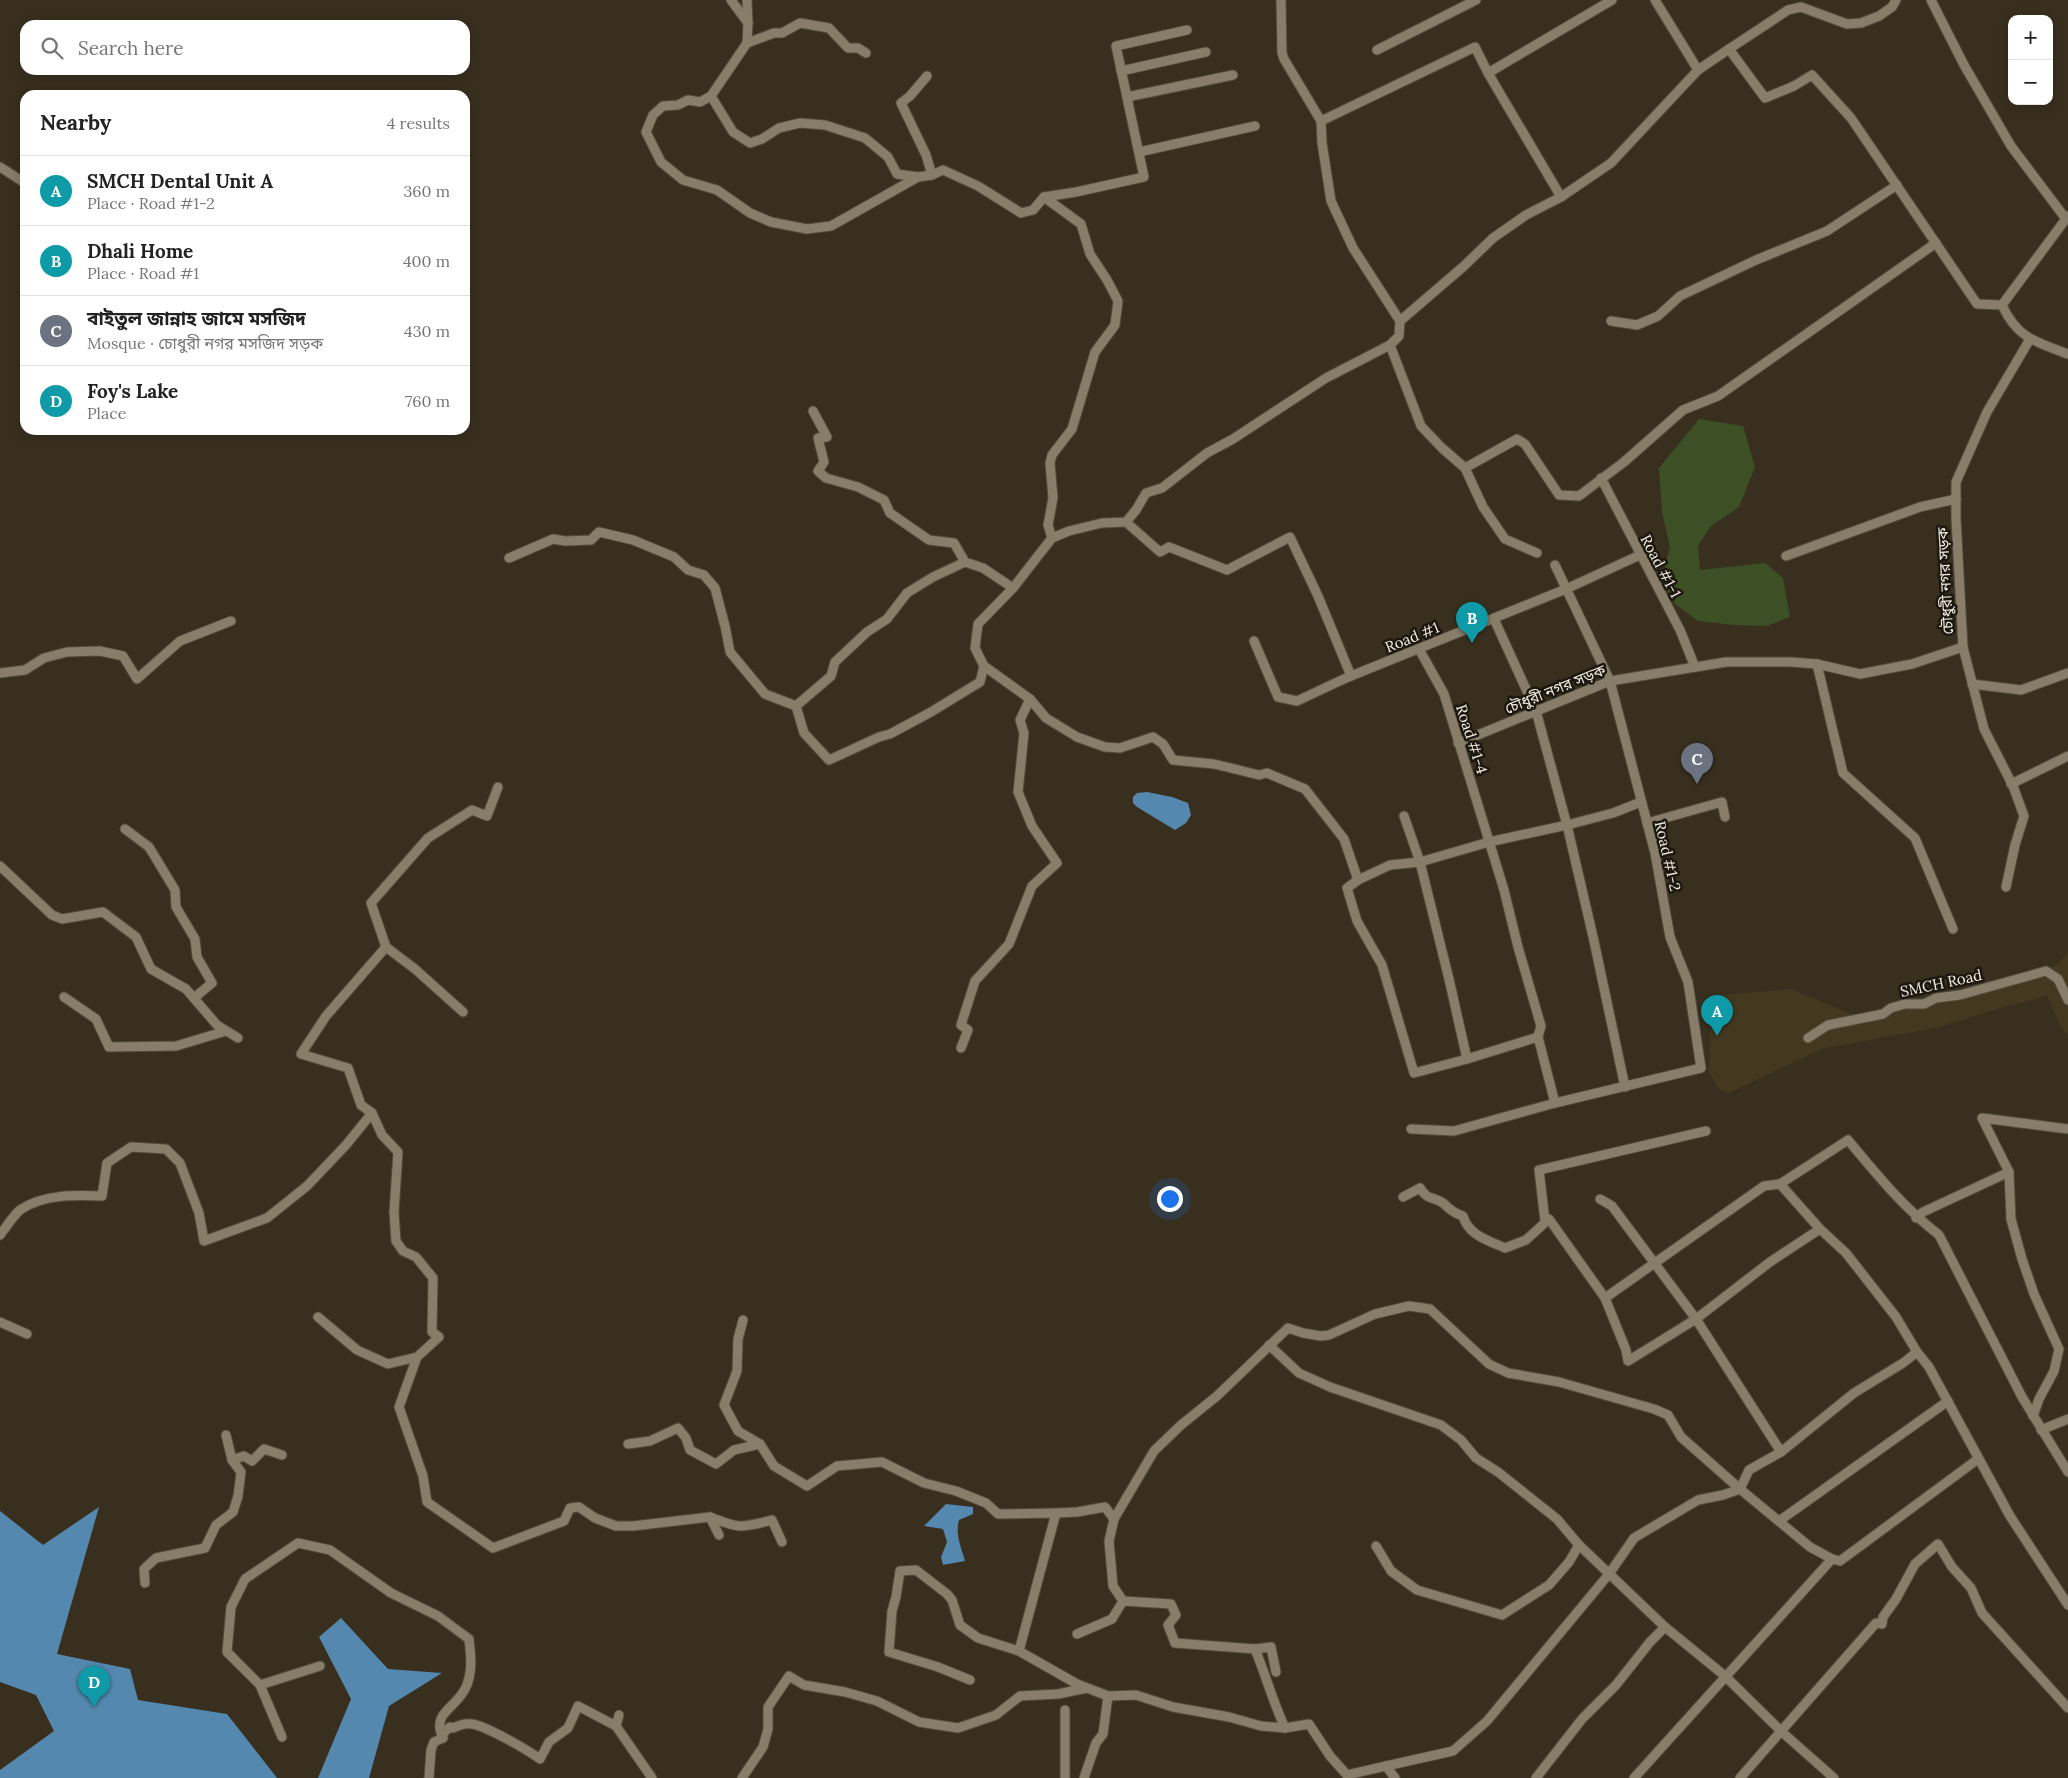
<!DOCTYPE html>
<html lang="en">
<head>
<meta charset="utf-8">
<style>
	body { margin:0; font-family:Lora,"Noto Sans Bengali",serif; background:#f2f2f2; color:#222 }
	.controls { position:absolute; right:15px; top:15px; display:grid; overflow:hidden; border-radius:10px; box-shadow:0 2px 12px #0003 }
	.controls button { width:45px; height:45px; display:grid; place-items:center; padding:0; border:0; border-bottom:1px solid #e0e0e0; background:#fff; color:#222; font:25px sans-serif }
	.you { position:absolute; left:1169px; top:1198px; width:18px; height:18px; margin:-12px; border:4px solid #fff; border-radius:50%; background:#1a73e8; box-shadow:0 0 0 8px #1a73e833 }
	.badge { display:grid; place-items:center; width:32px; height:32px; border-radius:50%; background:#1a73e8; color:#fff; font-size:16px; font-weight:700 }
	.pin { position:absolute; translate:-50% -41px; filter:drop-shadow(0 1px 2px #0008) }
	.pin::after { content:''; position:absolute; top:26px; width:18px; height:15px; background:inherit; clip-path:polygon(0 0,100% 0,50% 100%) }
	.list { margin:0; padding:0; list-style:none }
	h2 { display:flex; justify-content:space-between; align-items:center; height:65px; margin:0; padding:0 20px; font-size:21px }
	h2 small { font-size:16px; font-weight:400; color:#767676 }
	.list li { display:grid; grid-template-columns:32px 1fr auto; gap:15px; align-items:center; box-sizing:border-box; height:70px; padding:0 20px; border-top:1px solid #e0e0e0 }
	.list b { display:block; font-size:19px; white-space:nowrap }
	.list p { margin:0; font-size:16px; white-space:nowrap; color:#767676 }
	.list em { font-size:16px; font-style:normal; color:#767676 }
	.icon { flex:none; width:28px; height:28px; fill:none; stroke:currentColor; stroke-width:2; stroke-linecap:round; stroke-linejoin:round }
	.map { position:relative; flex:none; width:2068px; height:1778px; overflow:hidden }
	.search { position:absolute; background:#fff; box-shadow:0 2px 12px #0003; left:20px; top:20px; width:450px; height:55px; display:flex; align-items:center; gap:12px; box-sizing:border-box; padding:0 18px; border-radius:15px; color:#767676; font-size:19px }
	.panel { position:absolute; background:#fff; box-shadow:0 2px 12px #0003; left:20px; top:90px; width:450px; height:345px; border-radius:15px }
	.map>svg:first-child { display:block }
	.built { fill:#453820 }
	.green { fill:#3d5025 }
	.water { fill:#5488ae }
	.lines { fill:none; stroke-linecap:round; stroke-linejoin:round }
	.minor-casing { stroke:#534b3c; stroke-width:11 }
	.minor { stroke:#877d69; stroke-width:9 }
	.labels { text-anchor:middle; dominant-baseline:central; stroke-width:5; stroke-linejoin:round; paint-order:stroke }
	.street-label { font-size:15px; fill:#f4eee3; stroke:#1c1810 }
</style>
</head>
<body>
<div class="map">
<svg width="2068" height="1778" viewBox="0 0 2068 1778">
	<rect width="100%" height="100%" fill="#382f1e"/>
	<!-- built -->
	<polygon class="built" points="2068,952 2068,1036 2060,1025 2047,996 2000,1008 1936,1028 1824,1048 1729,1093 1718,1088 1709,1072 1712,996 1791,989 1854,1015 1960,992 2058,964"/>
	<!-- green -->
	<polygon class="green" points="1699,419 1743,426 1755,467 1739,507 1711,526 1698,546 1700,570 1765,563 1783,578 1790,617 1767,626 1734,625 1698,621 1675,604 1662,578 1670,547 1662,512 1659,468"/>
	<!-- water -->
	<g class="water">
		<polygon points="1147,792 1172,797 1188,803 1191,815 1186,823 1175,830 1137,807 1133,803 1133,797 1137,793"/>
		<path d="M 946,1504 L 973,1507 L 973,1514 L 959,1520 C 955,1534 961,1547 965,1561 L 943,1565 L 941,1557 L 947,1542 L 943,1529 L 924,1526 Z"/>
		<polygon points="99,1507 57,1654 130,1669 138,1700 227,1714 277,1778 0,1778 0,1770 54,1731 36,1695 0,1682 0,1511 43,1545"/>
		<polygon points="341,1618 388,1669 442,1673 389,1706 369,1778 318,1778 351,1699 319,1637"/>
	</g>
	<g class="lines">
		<!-- minor casing -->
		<g class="minor-casing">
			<g id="minor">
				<polyline points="731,0 748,23 747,43 711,96 733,132 750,143 762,139 779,128 800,123 825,125 865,138 888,157 897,174 918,177"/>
				<polyline points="747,0 748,23"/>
				<polyline points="1281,0 1282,53 1284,59 1321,121"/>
				<polyline points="1655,0 1698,70 1729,49 1765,98 1794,86 1812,75 1851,118 1977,304 2002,305"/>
				<polyline points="1931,0 1964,65 2011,146 2066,219"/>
				<polyline points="747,43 774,33 782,33 800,23 829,28 848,48 858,48 866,53"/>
				<polyline points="1729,49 1788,10 1801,7 1847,24 1861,23 1879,16 1892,7 1896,0"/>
				<polyline points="1377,50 1476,0"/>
				<polyline points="1121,71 1206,52"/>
				<polyline points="1488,73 1612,0"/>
				<polyline points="927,76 910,96 901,103 926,155 932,175"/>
				<polyline points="711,96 700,102 688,100 678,105 663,106 653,115 646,132 661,162 683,180 717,190 750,213 771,222 807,229 831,226 918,177 932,175 943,170 978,186 1021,213 1033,210 1044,197 1076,192 1144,177 1116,46 1187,30"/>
				<polyline points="1127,97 1233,75"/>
				<polyline points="1139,152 1255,126"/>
				<polyline points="0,167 25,183"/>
				<polyline points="1044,197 1081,224 1090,254 1107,280 1118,301 1115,325 1095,352 1072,429 1052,455 1050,463 1053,498 1048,525 1052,538"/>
				<polyline points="1561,197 1611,163 1698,70"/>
				<path d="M 2068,216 L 2002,305 C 2017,338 2036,342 2068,354"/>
				<polyline points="1611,321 1637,325 1658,316 1680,296 1756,260 1827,231 1897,185"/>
				<polyline points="1390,345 1421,426 1442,448 1465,468 1483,507 1505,539 1537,553"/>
				<polyline points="813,411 827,437 818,438 824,462 818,471 826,478 858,487 884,500 890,513 929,540 954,543 965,562 983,568 1013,588 1052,538 1069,531 1102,523 1126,522 1136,510 1146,493 1162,488 1207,453 1233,439 1326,378 1390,345 1399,336 1400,321 1353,248 1331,201 1322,143 1321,121 1475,47 1488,73 1561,197 1526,215 1493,238 1464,266 1400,321"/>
				<polyline points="1465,468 1517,439 1525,444 1559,495 1579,496 1624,462 1683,410 1718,396 1936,243"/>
				<polyline points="1601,478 1680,630 1695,667"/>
				<polyline points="1126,522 1160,552 1169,547 1227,570 1290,537 1318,596 1351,676"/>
				<polyline points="1786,556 1920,507 1956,499"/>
				<polyline points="509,558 553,539 565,541 591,540 599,532 633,540 674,557 688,570 704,575 715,588 725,626 730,652 765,694 796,706 804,733 829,760 879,737 890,734 931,712 980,682 984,666"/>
				<polyline points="1494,619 1536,711 1567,825 1594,941 1625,1087"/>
				<polyline points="1254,641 1278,697 1297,701 1346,678 1566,589 1640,555"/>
				<polyline points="1419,649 1444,694 1504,890 1518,947 1541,1026 1538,1037 1555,1103"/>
				<polyline points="1817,664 1843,773 1915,838 1953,929"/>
				<polyline points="0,673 25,670 44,658 67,652 100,651 123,656 137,679 180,641 231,621"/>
				<polyline points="1972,684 2021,690 2068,673"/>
				<polyline points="1030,699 1046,718 1077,737 1105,747 1120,748 1153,737 1163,744 1173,760 1214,764 1259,775 1267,773 1305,789 1344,839 1358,880 1390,865 1420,862 1489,842 1567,825 1613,813 1641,802"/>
				<polyline points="796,706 831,676 835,662 867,632 887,619 907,593 933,577 965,562"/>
				<polyline points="1458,743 1610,681 1726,662 1791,662 1817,664 1860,674 1912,664 1963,647"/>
				<polyline points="2011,784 2068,756"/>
				<polyline points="1404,816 1420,862 1449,979 1467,1059 1538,1037"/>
				<polyline points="1647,823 1722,802 1725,817"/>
				<polyline points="125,829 149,847 175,890 176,907 195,939 197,957 212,983 194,998"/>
				<polyline points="0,866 52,915 62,919 103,912 136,937 151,969 186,989 217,1025 238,1038"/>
				<polyline points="1358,880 1347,888 1357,921 1382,965 1414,1073 1467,1059"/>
				<polyline points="2006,887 2015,845 2024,816 2013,786 1984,729 1963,647 1956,519 1956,482 1987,412 2030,339"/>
				<polyline points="386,947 415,969 463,1012"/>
				<polyline points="64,997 96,1019 109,1047 176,1046 226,1031"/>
				<polyline points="1808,1038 1828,1025 1883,1014 1891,1008 1905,1004 1924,1004 1936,998 1960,995 2046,971 2058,979 2068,1000"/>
				<polyline points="961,1048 968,1030 961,1025 975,981 1009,944 1032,886 1057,863 1032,826 1018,792 1024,733 1020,720 1030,699 984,666 975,648 978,624 1013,588"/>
				<polyline points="1411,1129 1454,1131 1555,1103 1701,1068 1688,982 1670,937 1655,853 1610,681 1555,565"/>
				<path d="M 1780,1184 L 1848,1140 C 1877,1175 1904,1208 1939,1235 L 2022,1397 L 2068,1472"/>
				<path d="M 1403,1197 L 1420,1188 C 1429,1202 1432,1195 1443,1203 C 1450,1209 1453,1213 1463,1216 C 1468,1235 1489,1241 1505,1248 L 1526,1240 L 1549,1219 L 1605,1298"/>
				<polyline points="1600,1199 1612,1206 1696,1319 1781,1452"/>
				<polyline points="1916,1218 1923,1212 2009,1172"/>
				<polyline points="1545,1221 1539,1170 1706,1131"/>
				<polyline points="1820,1229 1770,1262 1696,1319 1628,1361 1626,1350 1605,1298 1764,1186 1780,1184 1820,1229 1846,1253 1896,1317 1917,1352 1929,1367 2010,1516 2068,1605"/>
				<path d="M 0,1235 C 6,1227 13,1216 20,1210 C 42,1194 76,1195 102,1196 L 107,1163 L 131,1147 L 166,1149 L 180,1163 L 199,1213 L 204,1241 L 267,1218 L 307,1186 L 346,1145 L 372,1113"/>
				<polyline points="318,1317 357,1350 388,1364 417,1357 439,1337 432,1332 433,1278 416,1257 403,1251 396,1241 394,1212 398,1152 382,1135 372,1113 361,1105 348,1068 301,1054 326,1016 386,947 371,903 428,838 472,810 487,816 498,787"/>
				<polyline points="743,1320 738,1339 737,1371 724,1405 738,1431 760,1444"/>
				<polyline points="0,1322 27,1334"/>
				<polyline points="1269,1345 1299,1373 1330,1387 1441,1425 1461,1440 1476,1458 1498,1472 1557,1519 1579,1545 1665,1627 1725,1676 1782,1732 1834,1778"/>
				<polyline points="417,1357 399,1407 423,1476 427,1502 493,1548 564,1521 570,1508 579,1507 595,1518 616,1526 633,1526 710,1517 719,1535"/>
				<polyline points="2033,1416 2039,1399 2054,1371 2059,1349 2034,1294 2022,1259 2011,1219 2009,1172 1982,1118 2068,1129"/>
				<polyline points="2041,1430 2068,1419"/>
				<polyline points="226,1435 232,1460 244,1456 252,1461 264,1449 282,1455"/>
				<polyline points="628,1444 650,1441 678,1428 686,1438 690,1450 716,1464 734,1450 760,1444 774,1466 807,1486 837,1466 882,1462 924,1483 956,1491 986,1503 998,1514 1056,1513 1019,1651"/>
				<path d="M 1056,1513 L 1077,1512 L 1105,1507 L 1114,1519 L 1109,1541 L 1113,1586 L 1123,1601 L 1171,1604 L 1176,1615 L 1168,1625 L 1175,1643 L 1255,1649 C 1266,1676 1273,1702 1285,1728 L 1309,1724 L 1330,1756 L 1347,1775 L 1386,1766 L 1395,1778"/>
				<path d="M 710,1517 C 740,1529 741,1528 772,1520 L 782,1542"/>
				<polyline points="1114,1519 1154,1451 1181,1425 1217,1396 1288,1328 1303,1333 1321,1336 1329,1335 1375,1314 1409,1306 1430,1309 1489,1364 1508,1373 1559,1382 1654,1409 1668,1415 1681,1437 1740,1489 1723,1495 1698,1500 1634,1538 1609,1574 1487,1721 1453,1751 1386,1766"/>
				<polyline points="1779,1521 1948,1401"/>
				<polyline points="1376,1546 1391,1571 1417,1590 1502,1615 1549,1585 1569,1562 1579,1545"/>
				<polyline points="1832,1559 1810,1547 1740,1489 1749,1470 1781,1452 1854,1393 1903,1363 1917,1352"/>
				<polyline points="145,1583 144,1569 156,1558 205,1548 216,1525 233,1512 238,1496 241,1472 232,1460"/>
				<polyline points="1077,1634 1112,1619 1123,1601"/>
				<polyline points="1255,1649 1271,1647 1276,1672"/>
				<path d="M 320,1666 L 260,1685 L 227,1652 L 231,1607 L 245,1579 L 298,1543 L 330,1550 L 391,1593 L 438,1616 L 469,1639 C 471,1656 473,1674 465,1689 C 455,1709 431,1713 443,1738"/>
				<polyline points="970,1680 938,1667 889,1652 892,1611 896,1597 900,1571 916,1570 947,1594 952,1600 960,1625 978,1638 1019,1651 1077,1684 1108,1696 1136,1695 1173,1707 1229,1717 1261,1726 1285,1728"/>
				<polyline points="260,1685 282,1737"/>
				<polyline points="616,1726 619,1715"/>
				<path d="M 429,1778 L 431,1750 L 434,1742 L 443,1738 L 443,1733 L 450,1727 L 453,1728 C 459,1725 466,1723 472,1724 C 486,1726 528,1750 540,1759 L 549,1742 L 568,1728 L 578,1706 L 616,1726 L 652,1778"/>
				<polyline points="742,1778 763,1747 768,1729 768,1707 789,1676 804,1685 845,1692 877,1701 919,1722 958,1728 996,1715 1020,1696 1058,1694 1087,1688"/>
				<polyline points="1065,1778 1065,1710"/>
				<polyline points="1084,1778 1096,1743 1103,1734 1108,1696"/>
				<polyline points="1536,1778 1582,1719 1616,1685 1650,1642 1665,1627"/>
				<polyline points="1634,1778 1832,1559 1840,1561 1978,1459"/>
				<polyline points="1740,1778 1876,1623 1882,1624 1883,1617 1896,1599 1915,1564 1938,1544 1952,1567 1971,1588 1982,1613 2068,1708"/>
			</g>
		</g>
		<!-- minor -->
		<use href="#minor" class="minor"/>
	</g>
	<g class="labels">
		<!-- street labels -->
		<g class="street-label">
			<text transform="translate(1661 566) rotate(62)">Road #1-1</text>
			<text transform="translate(1945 581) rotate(-93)">চৌধুরী নগর সড়ক</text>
			<text transform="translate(1412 637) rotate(-22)">Road #1</text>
			<text transform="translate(1555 689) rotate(-22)">চৌধুরী নগর সড়ক</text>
			<text transform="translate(1472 739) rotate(72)">Road #1-4</text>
			<text transform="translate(1668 856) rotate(77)">Road #1-2</text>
			<text transform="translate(1941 983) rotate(-12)">SMCH Road</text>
		</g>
	</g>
</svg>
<div class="controls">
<button>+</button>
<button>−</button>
</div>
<div class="you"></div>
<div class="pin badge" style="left:1717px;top:1036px;background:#0f9aa8">A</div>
<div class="pin badge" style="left:1472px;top:643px;background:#0f9aa8">B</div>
<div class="pin badge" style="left:1697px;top:784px;background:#6b7280">C</div>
<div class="pin badge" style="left:94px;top:1707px;background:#0f9aa8">D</div>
<div class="search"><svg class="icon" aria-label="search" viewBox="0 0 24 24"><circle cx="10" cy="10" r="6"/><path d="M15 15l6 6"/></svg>Search here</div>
<section class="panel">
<h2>Nearby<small>4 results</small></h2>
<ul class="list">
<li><span class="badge" style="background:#0f9aa8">A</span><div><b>SMCH Dental Unit A</b><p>Place · Road #1-2</p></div><em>360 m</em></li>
<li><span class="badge" style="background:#0f9aa8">B</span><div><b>Dhali Home</b><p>Place · Road #1</p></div><em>400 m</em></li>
<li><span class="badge" style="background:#6b7280">C</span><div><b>বাইতুল জান্নাহ জামে মসজিদ</b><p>Mosque · চোধুরী নগর মসজিদ সড়ক</p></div><em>430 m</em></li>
<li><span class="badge" style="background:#0f9aa8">D</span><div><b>Foy's Lake</b><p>Place</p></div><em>760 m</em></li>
</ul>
</section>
</div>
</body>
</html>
